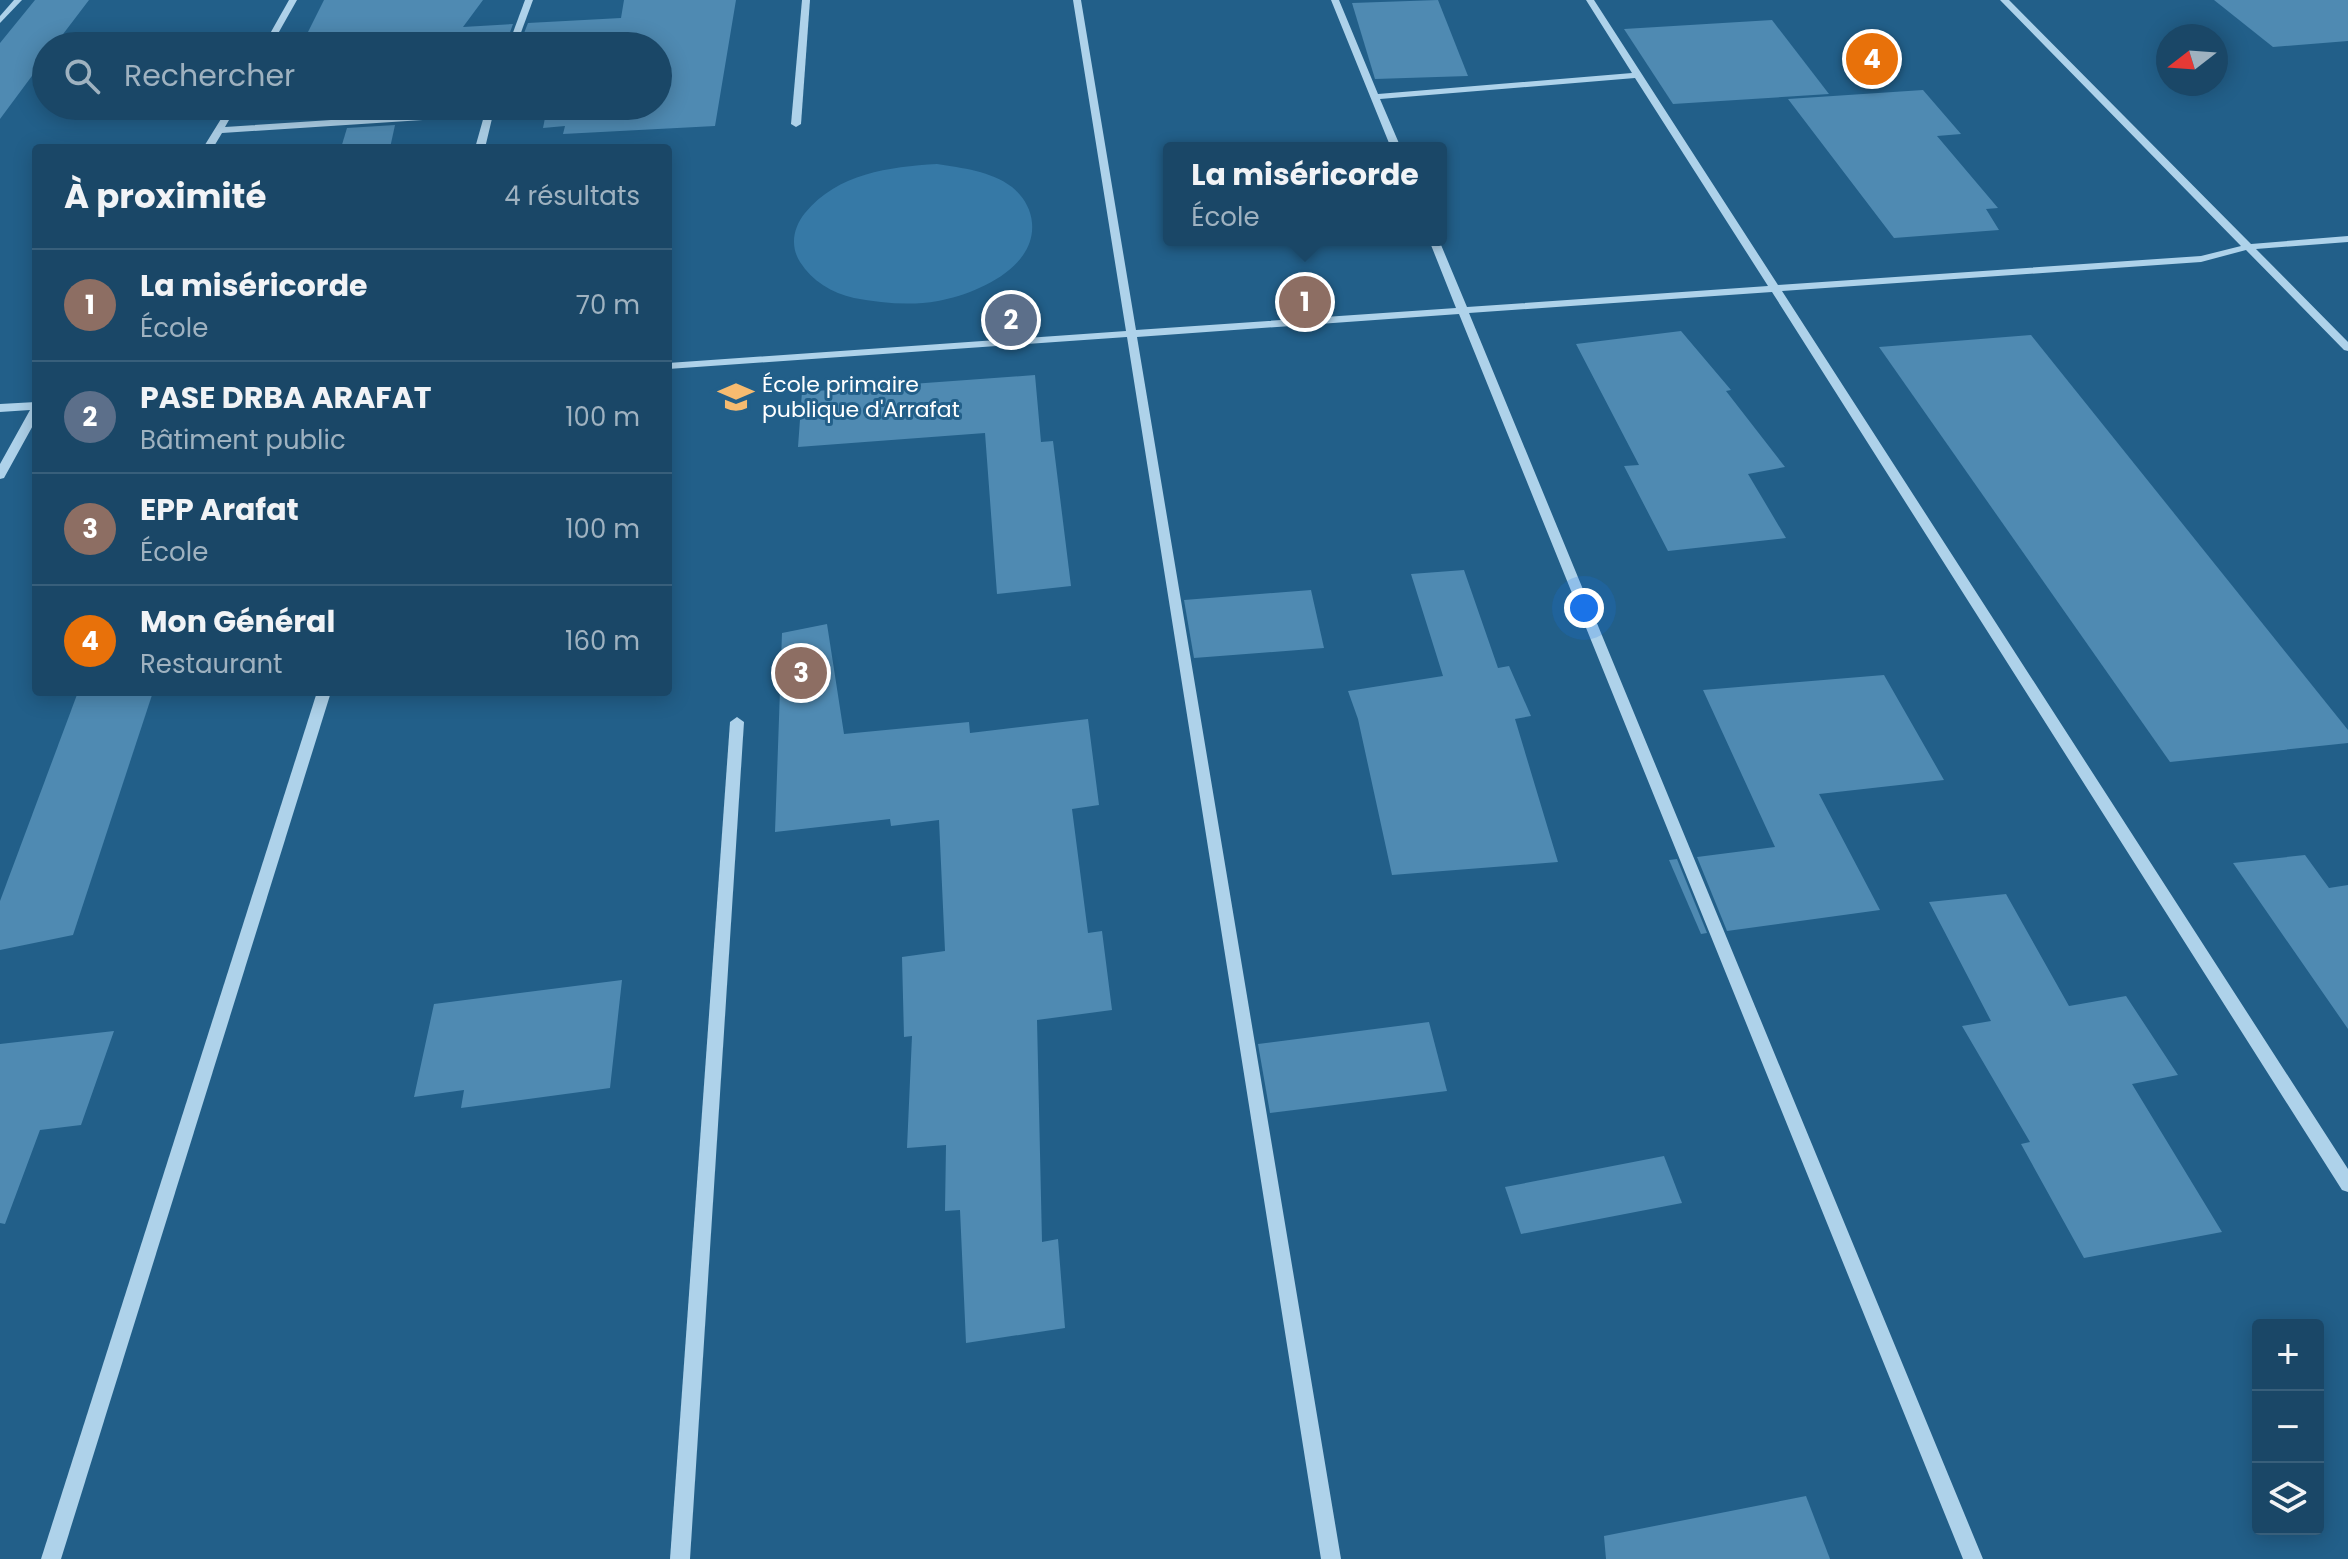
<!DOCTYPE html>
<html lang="fr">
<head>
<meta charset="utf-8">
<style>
	body { margin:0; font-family:Poppins,sans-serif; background:#234e6d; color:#f1f3f6 }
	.controls { position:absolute; right:24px; bottom:24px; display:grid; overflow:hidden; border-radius:8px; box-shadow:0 4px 20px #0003 }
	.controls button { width:72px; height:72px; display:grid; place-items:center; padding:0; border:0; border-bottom:2px solid #385f7b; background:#1a4767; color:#f1f3f6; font:40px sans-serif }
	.compass { position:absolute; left:2156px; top:24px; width:72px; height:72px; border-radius:50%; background:#1a4767; box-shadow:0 4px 20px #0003; rotate:253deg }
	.you { position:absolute; left:1584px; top:608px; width:28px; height:28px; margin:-20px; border:6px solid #fff; border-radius:50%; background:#1a73e8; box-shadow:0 0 0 12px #1a73e833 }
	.badge { display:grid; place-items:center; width:52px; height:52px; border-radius:50%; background:#f6bb70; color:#fff; font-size:26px; font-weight:700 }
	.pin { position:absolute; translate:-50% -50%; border:4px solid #fff; box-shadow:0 2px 8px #0006 }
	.popup { position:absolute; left:1163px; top:142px; width:284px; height:104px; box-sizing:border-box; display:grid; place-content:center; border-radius:8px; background:#1a4767; filter:drop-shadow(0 2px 6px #0005); font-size:26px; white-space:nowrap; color:#9fb2c0 }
	.popup b { font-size:30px; color:#f1f3f6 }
	.popup::after { content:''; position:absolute; left:50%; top:100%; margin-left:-16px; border:16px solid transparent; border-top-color:#1a4767 }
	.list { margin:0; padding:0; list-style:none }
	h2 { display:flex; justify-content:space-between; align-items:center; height:104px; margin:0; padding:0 32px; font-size:34px }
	h2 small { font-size:26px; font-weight:400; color:#9fb2c0 }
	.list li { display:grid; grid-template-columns:52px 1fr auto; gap:24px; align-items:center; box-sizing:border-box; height:112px; padding:0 32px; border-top:2px solid #385f7b }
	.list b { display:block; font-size:30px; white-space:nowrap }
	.list p { margin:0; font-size:26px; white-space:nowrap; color:#9fb2c0 }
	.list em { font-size:26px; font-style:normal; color:#9fb2c0 }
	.icon { flex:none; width:44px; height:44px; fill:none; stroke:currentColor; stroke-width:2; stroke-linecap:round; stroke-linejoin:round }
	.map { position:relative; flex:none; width:2348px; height:1559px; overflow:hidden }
	.search { position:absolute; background:#1a4767; box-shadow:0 4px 20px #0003; left:32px; top:32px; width:640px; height:88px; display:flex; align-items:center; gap:20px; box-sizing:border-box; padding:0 28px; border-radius:44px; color:#9fb2c0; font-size:30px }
	.panel { position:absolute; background:#1a4767; box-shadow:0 4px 20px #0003; left:32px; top:144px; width:640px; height:552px; border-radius:8px }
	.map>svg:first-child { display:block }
	.green { fill:#3679a6 }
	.building { fill:#4f8ab2 }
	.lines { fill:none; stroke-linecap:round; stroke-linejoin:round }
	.minor { fill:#aed2ea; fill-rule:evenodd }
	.labels { text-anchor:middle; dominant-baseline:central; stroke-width:6; stroke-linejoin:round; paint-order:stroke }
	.far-poi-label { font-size:22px; fill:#fff; stroke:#225f89; text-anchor:start }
</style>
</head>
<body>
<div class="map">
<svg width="2348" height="1559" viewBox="0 0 2348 1559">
	<rect width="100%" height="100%" fill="#225f89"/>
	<!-- green -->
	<path class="green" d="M 937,164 C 962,168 991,171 1012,187 C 1023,196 1031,209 1032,223 C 1036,268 976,294 938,301 C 910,306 882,303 854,298 C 832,293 812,281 800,262 C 790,246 793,228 805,213 C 838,173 889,167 937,164 Z"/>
	<!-- building -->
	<g class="building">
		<polygon points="35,0 89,0 54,46 46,46 46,57 0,119 0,43"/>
		<polygon points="324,0 483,0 463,27 513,24 505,46 301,46"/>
		<polygon points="624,0 736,0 715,126 563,134 565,126 543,128 547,108 528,109 529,106 658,106 658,46 519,46 528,23 621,18"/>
		<polygon points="1438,0 1468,76 1375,79 1352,3"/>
		<polygon points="2214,0 2348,0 2348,41 2273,47"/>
		<polygon points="1772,20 1829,94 1673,104 1624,29"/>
		<polygon points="1923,90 1961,134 1937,136 1998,208 1986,209 1999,230 1894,238 1788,99"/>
		<polygon points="353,106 400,106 398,113 350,116"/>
		<polygon points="395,125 390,148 341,148 347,128"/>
		<polygon points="1681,331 1731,390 1726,391 1785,467 1748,474 1786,538 1668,551 1624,466 1639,465 1576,344"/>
		<polygon points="2031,335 2348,730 2348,743 2170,762 1879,347"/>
		<polygon points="1035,375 1041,442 1053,441 1071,586 997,594 985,433 798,447 802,392"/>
		<polygon points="1464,570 1498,668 1509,666 1531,716 1515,719 1558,862 1392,875 1358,719 1348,691 1443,676 1411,574"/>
		<polygon points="1311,590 1324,648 1194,658 1184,600"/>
		<polygon points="827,624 844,734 969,722 970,733 1088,719 1099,805 1072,809 1088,933 1102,931 1112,1010 1037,1020 1042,1242 1058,1239 1065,1328 966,1343 960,1210 945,1211 946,1145 907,1148 912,1036 904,1037 902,957 945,951 939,820 891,826 890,819 775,832 782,633"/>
		<polygon points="1884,675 1944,780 1819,794 1880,910 1727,931 1697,857 1775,847 1703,690"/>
		<polygon points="78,692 153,692 73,935 0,950 0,901"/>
		<polygon points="2305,855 2329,888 2348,885 2348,1029 2233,863"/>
		<polygon points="1677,859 1707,933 1701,934 1669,860"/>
		<polygon points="2006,894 2069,1006 2126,996 2178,1075 2132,1084 2222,1232 2084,1258 2021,1144 2030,1142 1962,1026 1991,1021 1929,902"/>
		<polygon points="622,980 610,1088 461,1108 464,1090 414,1097 434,1004"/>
		<polygon points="1429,1022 1447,1091 1270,1113 1258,1044"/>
		<polygon points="114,1031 81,1125 40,1130 5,1224 0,1223 0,1044"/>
		<polygon points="1664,1156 1682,1203 1521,1234 1505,1187"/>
		<polygon points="1806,1496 1830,1559 1606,1559 1604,1536"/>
	</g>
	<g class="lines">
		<!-- minor -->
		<g class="minor">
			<polygon points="14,0 22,0 0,23 0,16"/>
			<polygon points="289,0 297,0 271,46 263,46"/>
			<polygon points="525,0 533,0 516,46 508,46"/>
			<polygon points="802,0 810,0 801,124 796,127 791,124"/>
			<polygon points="1073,0 1081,0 1136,330 1456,308 1429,240 1439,240 1467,307 1768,286 1635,78 1380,99 1401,148 1391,148 1331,0 1339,0 1378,94 1632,73 1586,0 1594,0 1778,285 2201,256 2241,246 2000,0 2009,0 2251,244 2348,236 2348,242 2256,249 2348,342 2348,351 2344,350 2246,250 2201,262 1782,291 2348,1169 2348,1192 2342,1190 1772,292 1469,313 1983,1559 1963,1559 1459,314 1137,337 1341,1559 1321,1559 1127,337 668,369 668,363 1126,331"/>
			<polygon points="229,106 237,106 225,127 485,110 487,106 495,106 485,148 475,148 484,116 222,133 213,148 203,148"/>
			<polygon points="36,402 36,420 4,478 0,479 0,464 30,410 0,412 0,404"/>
			<polygon points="317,692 331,692 61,1559 41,1559"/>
			<polygon points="737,717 744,722 690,1559 670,1559 730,722"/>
		</g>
	</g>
	<!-- icons -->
	<defs>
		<g id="school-bare" transform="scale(2.76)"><path d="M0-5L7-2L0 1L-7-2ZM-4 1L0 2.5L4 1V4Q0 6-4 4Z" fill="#f6bb70" stroke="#225f89" stroke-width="2.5" paint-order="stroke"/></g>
	</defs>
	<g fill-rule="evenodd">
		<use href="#school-bare" x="736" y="397"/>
	</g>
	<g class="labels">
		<!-- far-poi labels -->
		<g class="far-poi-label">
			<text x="762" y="384">École primaire<tspan x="762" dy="25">publique d'Arrafat</tspan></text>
		</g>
	</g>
</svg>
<div class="controls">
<button>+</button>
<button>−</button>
<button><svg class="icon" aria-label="layers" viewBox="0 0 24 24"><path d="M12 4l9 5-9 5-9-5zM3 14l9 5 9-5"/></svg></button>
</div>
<svg class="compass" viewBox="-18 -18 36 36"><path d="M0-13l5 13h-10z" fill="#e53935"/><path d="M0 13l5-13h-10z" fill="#9fb2c0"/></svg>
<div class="you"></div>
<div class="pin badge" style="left:1305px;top:302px;background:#8d6e63">1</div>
<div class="popup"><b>La miséricorde</b>École</div>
<div class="pin badge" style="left:1011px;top:320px;background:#5c6f8a">2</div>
<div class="pin badge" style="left:801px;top:673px;background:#8d6e63">3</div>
<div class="pin badge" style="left:1872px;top:59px;background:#e8710a">4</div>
<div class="search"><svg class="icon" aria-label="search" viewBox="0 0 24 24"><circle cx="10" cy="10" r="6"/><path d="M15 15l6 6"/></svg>Rechercher</div>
<section class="panel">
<h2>À proximité<small>4 résultats</small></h2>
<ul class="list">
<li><span class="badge" style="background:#8d6e63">1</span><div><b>La miséricorde</b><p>École</p></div><em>70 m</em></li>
<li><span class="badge" style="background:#5c6f8a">2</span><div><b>PASE DRBA ARAFAT</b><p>Bâtiment public</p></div><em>100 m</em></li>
<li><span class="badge" style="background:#8d6e63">3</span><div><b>EPP Arafat</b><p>École</p></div><em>100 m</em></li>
<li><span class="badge" style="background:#e8710a">4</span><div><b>Mon Général</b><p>Restaurant</p></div><em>160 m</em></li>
</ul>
</section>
</div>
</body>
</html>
